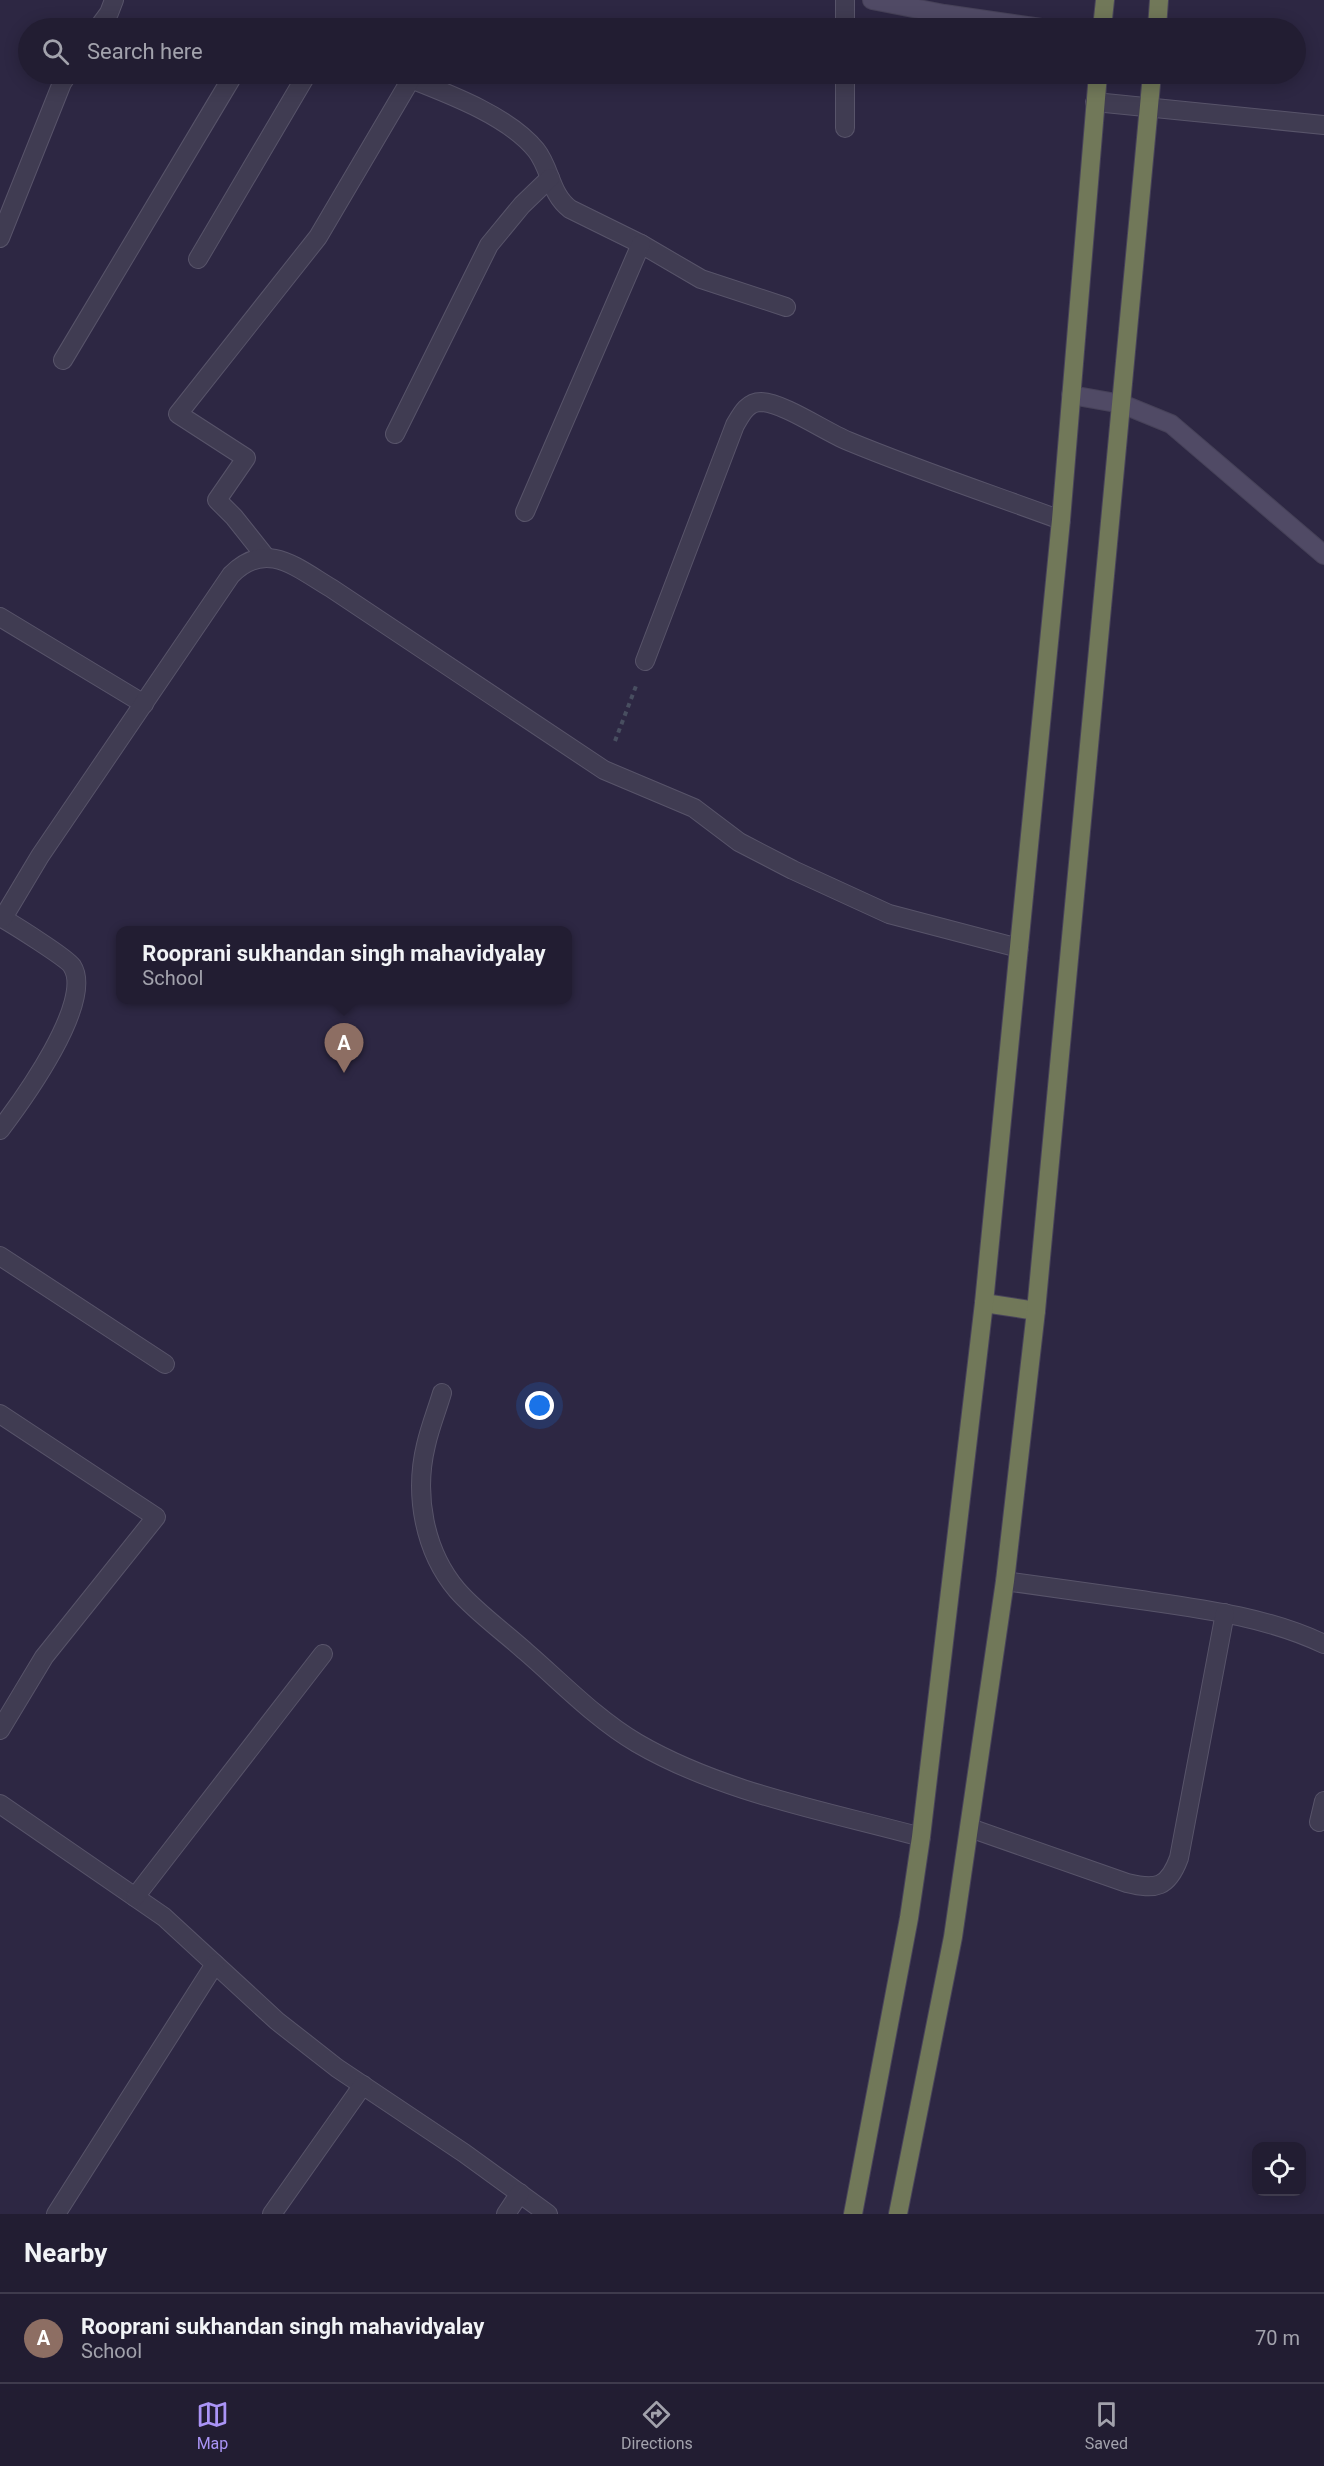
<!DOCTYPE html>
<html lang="en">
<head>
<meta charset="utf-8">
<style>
	body { margin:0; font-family:Roboto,sans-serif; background:#2e2a3e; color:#f1f3f6 }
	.controls { position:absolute; right:18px; bottom:18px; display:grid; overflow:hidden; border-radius:12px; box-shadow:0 3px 15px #0003 }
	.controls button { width:54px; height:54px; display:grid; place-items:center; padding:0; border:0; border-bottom:2px solid #3f3b4d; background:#221d32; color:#f1f3f6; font:30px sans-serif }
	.you { position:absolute; left:540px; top:1406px; width:21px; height:21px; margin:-15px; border:4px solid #fff; border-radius:50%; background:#1a73e8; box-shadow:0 0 0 9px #1a73e833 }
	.badge { display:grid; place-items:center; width:39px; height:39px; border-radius:50%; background:#aa94f6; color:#fff; font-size:20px; font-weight:700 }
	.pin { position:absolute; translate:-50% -50px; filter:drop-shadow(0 2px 3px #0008) }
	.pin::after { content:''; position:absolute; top:32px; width:21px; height:18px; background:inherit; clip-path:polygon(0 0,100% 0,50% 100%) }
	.popup { position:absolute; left:116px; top:926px; width:456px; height:78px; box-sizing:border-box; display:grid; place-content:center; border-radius:12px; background:#221d32; filter:drop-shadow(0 2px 4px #0005); font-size:20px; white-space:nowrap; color:#a2a2ac }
	.popup b { font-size:22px; color:#f1f3f6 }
	.popup::after { content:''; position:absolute; left:50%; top:100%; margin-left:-12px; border:12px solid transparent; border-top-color:#221d32 }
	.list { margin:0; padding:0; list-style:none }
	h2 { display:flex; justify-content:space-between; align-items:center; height:78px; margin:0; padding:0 24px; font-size:26px }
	h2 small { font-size:20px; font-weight:400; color:#a2a2ac }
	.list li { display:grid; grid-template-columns:39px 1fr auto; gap:18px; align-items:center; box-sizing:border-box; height:90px; padding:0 24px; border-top:2px solid #3f3b4d }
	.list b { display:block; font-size:22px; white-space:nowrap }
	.list p { margin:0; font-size:20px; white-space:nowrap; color:#a2a2ac }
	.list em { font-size:20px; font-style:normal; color:#a2a2ac }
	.icon { flex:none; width:33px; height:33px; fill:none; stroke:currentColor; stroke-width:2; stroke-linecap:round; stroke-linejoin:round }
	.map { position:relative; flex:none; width:1324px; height:2214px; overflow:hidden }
	.search { position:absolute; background:#221d32; box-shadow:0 3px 15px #0003; left:18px; right:18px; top:18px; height:66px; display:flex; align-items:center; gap:15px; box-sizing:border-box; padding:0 21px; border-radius:33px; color:#a2a2ac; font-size:22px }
	.sheet { height:168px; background:#221d32 }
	nav { display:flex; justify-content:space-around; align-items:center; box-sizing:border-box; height:84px; border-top:2px solid #3f3b4d; background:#221d32; font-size:16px; color:#a2a2ac }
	nav a { display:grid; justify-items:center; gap:3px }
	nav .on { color:#aa94f6 }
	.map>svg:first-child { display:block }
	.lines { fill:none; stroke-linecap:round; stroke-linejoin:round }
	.lane-casing { stroke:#58546a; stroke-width:20 }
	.street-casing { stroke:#58546a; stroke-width:20 }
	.secondary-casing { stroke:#474259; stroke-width:20 }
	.highway-casing { stroke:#48435a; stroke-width:20 }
	.path { stroke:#484e60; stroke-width:4; stroke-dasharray:4.5 4.5; stroke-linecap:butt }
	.lane { stroke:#403c52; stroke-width:18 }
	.street { stroke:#403c52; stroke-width:18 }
	.secondary { stroke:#504a65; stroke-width:18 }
	.highway { stroke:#717859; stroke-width:18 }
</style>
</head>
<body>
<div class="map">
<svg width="1324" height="2214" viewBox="0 0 1324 2214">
	<rect width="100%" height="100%" fill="#2d2743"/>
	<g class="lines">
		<!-- lane casing -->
		<g class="lane-casing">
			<path id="lane" d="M 442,1393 C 437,1410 430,1427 426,1445 C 414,1494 424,1551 457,1590 C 476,1612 504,1632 525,1651 C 561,1682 596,1719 637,1743 C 723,1793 826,1811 921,1837"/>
		</g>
		<!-- street casing -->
		<g class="street-casing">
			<g id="street">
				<polyline points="845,0 845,28"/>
				<polyline points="98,28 109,13 114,0"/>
				<path d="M 398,74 C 441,91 507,114 536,150 C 551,169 550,194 570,209 L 641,244 L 701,279 L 786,307"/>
				<polyline points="845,74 845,128"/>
				<polyline points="1095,102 1324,125"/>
				<polyline points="0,238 62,83 68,74"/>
				<polyline points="198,259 307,74"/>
				<polyline points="63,360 234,74"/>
				<polyline points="395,434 489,245 522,205 550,178"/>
				<polyline points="525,512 641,244"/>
				<polyline points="265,556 234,517 217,500 246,458 178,414 318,237 411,79"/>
				<polyline points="0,617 144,704"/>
				<path d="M 645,661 L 735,425 C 741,415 747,402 761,402 C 784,403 824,431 848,441 C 918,470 990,494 1061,520"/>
				<path d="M 0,917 C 11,923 67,958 72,966 C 95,1001 22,1101 0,1130"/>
				<path d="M 3,918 L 40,856 L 231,575 C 266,539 297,568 331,588 L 604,770 L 694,808 L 739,842 L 793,870 L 889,914 L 1019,948"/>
				<polyline points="0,1256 165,1364"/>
				<polyline points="0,1414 156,1517 44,1657 0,1730"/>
				<path d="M 1005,1581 C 1050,1587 1096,1594 1141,1600 C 1204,1609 1267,1617 1324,1644"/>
				<polyline points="0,1804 164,1917 277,2021 337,2068 464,2153 548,2214"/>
				<polyline points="1319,1822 1324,1801"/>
				<path d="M 970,1828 L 1127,1883 C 1156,1890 1168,1888 1179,1858 L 1225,1613"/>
				<polyline points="135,1897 323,1654"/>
				<polyline points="56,2214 215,1964"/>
				<polyline points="272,2214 363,2085"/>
				<polyline points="506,2214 520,2193"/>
			</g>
		</g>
		<!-- secondary casing -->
		<g class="secondary-casing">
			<g id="secondary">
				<polyline points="872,0 944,14 1041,28"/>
				<polyline points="1071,395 1122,404 1171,424 1324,555"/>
			</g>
		</g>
		<!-- highway casing -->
		<g class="highway-casing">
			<g id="highway">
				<polyline points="1102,28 1105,0"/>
				<polyline points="1157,28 1159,0"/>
				<polyline points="984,1303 1036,1311"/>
				<polyline points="853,2214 909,1918 921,1837 984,1303 1061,520 1098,74"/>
				<polyline points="898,2214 953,1937 1005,1581 1036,1311 1152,74"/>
			</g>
		</g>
		<!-- path -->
		<polyline class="path" points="615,741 636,686"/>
		<!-- lane -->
		<use href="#lane" class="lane"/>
		<!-- street -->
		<use href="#street" class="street"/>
		<!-- secondary -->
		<use href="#secondary" class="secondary"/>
		<!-- highway -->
		<use href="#highway" class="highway"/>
	</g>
</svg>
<div class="controls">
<button><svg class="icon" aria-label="locate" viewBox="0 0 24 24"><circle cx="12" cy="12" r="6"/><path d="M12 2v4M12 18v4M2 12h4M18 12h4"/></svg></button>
</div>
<div class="you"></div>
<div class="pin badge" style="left:344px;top:1073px;background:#8d6e63">A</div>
<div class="popup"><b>Rooprani sukhandan singh mahavidyalay</b>School</div>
<div class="search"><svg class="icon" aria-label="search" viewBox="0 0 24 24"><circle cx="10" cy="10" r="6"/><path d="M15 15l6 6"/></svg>Search here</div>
</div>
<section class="sheet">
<h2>Nearby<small></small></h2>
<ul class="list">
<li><span class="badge" style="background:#8d6e63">A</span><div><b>Rooprani sukhandan singh mahavidyalay</b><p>School</p></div><em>70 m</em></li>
</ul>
</section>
<nav>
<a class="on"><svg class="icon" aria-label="map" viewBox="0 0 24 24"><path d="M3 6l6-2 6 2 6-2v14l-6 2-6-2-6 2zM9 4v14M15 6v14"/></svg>Map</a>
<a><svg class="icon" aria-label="directions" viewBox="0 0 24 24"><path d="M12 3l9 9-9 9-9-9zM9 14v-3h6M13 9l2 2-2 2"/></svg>Directions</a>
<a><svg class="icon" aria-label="saved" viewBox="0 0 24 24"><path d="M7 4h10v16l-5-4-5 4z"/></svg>Saved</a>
</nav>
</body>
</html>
